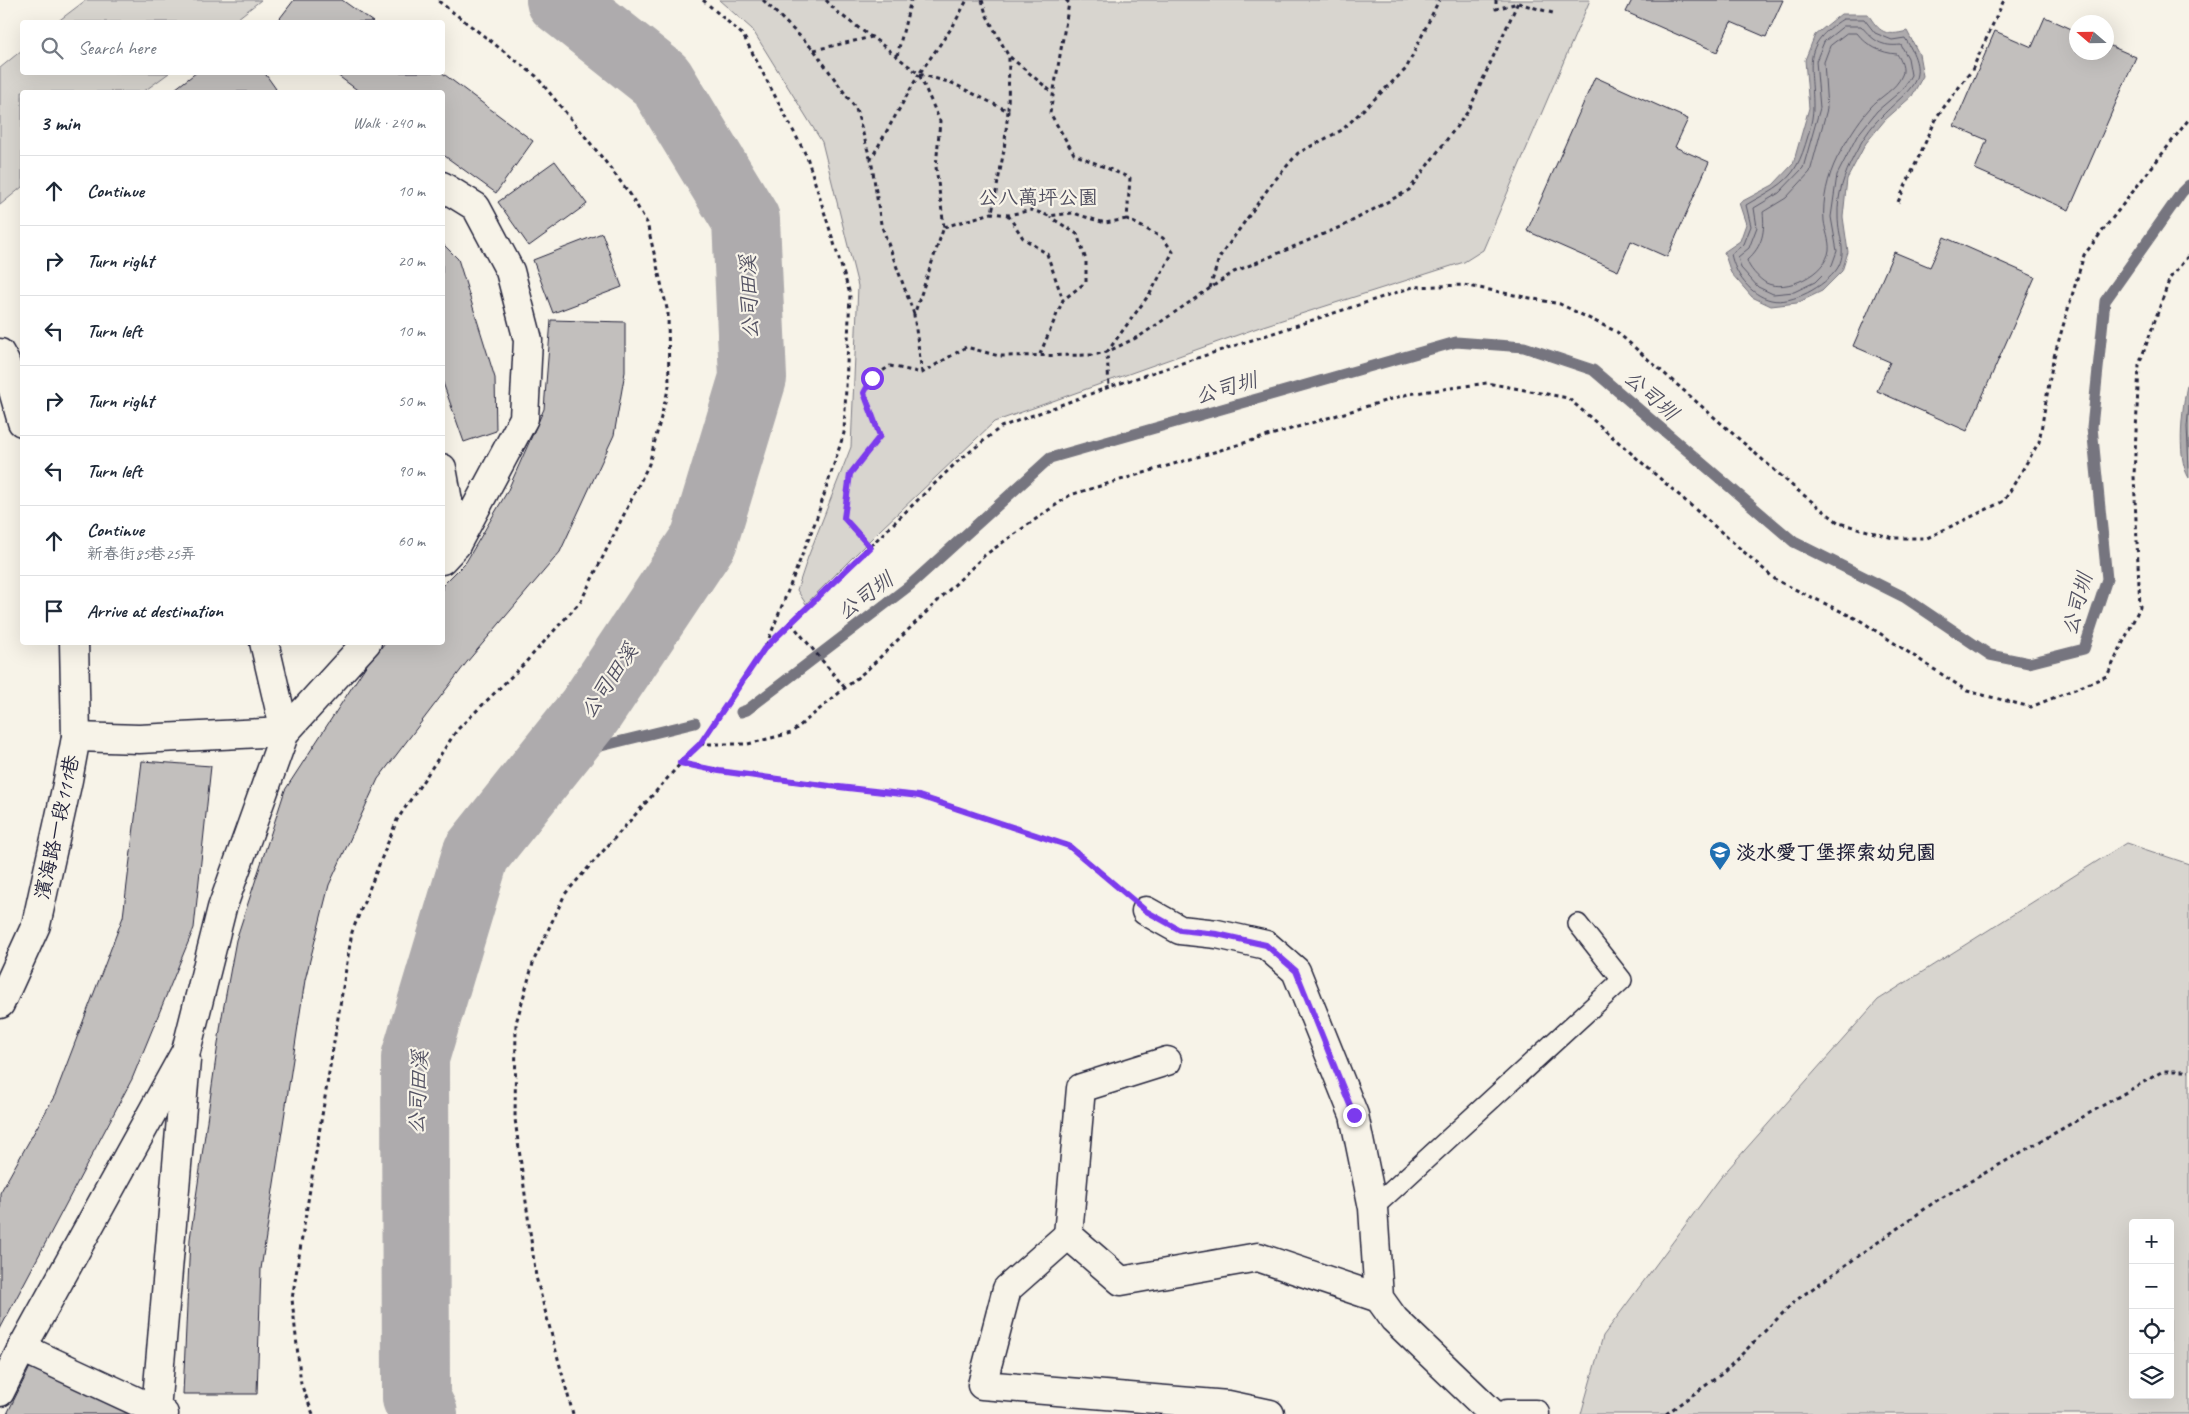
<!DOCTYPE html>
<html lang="en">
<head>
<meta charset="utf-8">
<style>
	body { margin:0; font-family:Caveat,"LXGW WenKai TC",sans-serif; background:#f2f2f3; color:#1f2937 }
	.controls { position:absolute; right:15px; bottom:15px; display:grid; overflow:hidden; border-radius:5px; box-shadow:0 5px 20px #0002 }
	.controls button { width:45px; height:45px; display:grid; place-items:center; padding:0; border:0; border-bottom:1px solid #e0e1e3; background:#fff; color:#1f2937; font:25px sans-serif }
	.compass { position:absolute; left:2069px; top:15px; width:45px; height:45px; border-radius:50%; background:#fff; box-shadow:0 5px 20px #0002; rotate:290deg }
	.stop { position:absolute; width:15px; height:15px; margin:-11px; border:4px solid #7c3aed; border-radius:50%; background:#fff }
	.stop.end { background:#7c3aed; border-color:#fff; box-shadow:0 1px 5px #0008 }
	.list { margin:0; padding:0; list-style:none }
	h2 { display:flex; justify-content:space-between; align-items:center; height:65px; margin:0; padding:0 20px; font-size:21px }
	h2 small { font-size:16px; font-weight:400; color:#747a83 }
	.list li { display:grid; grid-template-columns:32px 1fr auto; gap:15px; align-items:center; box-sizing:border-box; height:70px; padding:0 20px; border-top:1px solid #e0e1e3 }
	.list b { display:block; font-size:19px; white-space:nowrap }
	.list p { margin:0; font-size:16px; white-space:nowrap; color:#747a83 }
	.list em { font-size:16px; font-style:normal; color:#747a83 }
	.icon { flex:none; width:28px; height:28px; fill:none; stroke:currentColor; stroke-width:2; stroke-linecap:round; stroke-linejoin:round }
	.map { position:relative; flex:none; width:2189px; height:1414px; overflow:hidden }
	.search { position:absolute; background:#fff; box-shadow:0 5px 20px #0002; left:20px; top:20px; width:425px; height:55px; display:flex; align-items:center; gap:12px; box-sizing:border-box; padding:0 18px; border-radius:5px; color:#747a83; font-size:19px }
	.panel { position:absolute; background:#fff; box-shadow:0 5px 20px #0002; left:20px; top:90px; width:425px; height:555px; border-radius:5px }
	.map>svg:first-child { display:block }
	.green { fill:#d8d5cf; stroke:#7d7c85; fill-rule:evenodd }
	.water { fill:#aeabad; stroke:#76747f }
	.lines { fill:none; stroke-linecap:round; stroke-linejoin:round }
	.shore { stroke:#5a5969; stroke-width:1 }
	.stream { stroke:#76747f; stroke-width:11 }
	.river { stroke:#aeabad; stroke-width:68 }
	.building { fill:#c2bfbd; stroke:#22223b }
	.lane-casing { stroke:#22223b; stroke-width:22 }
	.street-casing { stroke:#22223b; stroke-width:31 }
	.path { stroke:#22223b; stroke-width:3; stroke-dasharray:4 4; stroke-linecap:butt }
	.lane { stroke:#f7f3e8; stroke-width:19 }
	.street { stroke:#f7f3e8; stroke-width:28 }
	.route { stroke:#7c3aed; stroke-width:6 }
	.labels { text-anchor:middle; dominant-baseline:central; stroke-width:4.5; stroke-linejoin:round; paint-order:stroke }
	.park-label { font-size:20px; fill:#504f60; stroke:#f7f3e8 }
	.street-label { font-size:20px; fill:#22223b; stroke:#f7f3e8 }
	.poi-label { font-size:20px; font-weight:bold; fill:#22223b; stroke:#f7f3e8; text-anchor:start }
	.water-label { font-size:21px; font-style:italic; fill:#535263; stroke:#f7f3e8 }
</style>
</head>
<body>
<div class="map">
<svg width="2189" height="1414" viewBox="0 0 2189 1414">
	<rect width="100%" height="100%" fill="#f7f3e8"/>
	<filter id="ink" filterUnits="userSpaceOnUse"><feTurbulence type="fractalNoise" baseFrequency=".02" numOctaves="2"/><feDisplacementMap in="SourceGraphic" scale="10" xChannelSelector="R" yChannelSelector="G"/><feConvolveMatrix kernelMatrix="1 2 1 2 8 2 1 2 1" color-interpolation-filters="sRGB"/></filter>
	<g filter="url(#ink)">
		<!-- green -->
		<g class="green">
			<polygon points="86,0 261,0 233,22 57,22"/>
			<polygon points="719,0 1590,0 1483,250 1464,262 1260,327 994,422 880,530 806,604 797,590 808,557 851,447 858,286 822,142 752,29"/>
			<polygon points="22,50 22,72 169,73 143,92 22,92 22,187 0,205 0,68"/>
			<path d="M 2126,843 L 2189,864 L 2189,1414 L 1581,1414 L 1603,1336 L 1721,1177 L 1878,1000 ZM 2133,1223 L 2170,1223 L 2170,1395 L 2133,1395 Z"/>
		</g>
		<!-- water -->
		<g class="water">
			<path d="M 1841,14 L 1868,14 C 1879,32 1886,37 1907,31 L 1919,54 L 1923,76 L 1912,96 L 1885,120 L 1866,143 L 1847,179 L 1843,217 L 1848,252 L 1842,271 L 1822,291 L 1797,303 L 1771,306 L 1752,297 L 1731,273 L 1724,252 L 1740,241 L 1746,224 L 1739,203 L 1773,185 L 1793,164 L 1809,108 L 1805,60 L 1815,35 Z"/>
			<path d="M 2189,376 L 2189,478 C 2175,456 2183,401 2189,376 Z"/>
		</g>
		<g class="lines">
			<!-- shore -->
			<g class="shore">
				<path d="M 1843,19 L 1864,19 L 1875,33 L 1892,40 L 1905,38 C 1932,81 1910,87 1882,116 C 1870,127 1861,142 1854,156 C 1844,175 1837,195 1838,217 C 1838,236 1848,252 1837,269 C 1825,286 1792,305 1771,300 C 1750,295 1735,274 1731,254 L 1744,244 L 1751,226 L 1746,205 C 1764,194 1787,185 1797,165 C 1804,153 1814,119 1813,106 C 1813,64 1800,46 1843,19 Z"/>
				<path d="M 1844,26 L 1861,26 C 1874,41 1881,47 1901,45 L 1908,58 L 1911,75 L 1903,89 L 1877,111 L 1857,136 L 1837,175 L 1831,217 L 1837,251 L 1832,265 L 1815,282 L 1794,292 L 1773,294 L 1758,287 L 1741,268 L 1738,257 L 1749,248 L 1757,227 L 1754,208 L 1779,193 L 1803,168 L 1820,108 L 1816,61 L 1824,42 Z"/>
				<path d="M 1847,33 L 1857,33 C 1867,46 1881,53 1897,54 C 1901,60 1905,69 1902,75 C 1896,90 1880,96 1870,108 C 1857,123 1847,140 1837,158 C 1828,176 1822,200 1824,221 C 1825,230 1830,241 1829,250 C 1826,274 1786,293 1766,283 C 1759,279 1748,267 1747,260 C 1763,246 1765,231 1763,212 L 1786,198 L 1810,172 L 1827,109 L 1824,62 L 1830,46 Z"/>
				<polyline points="2189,405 2187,427 2189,468"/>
			</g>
			<!-- stream -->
			<g class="stream">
				<polyline points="741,712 747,710 909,586 1050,458 1456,342 1524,347 1593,370 1794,542 1904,597 1990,655 2029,663 2084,649 2107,579 2092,427 2105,301 2182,192 2189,185"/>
				<polyline points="552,758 695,723"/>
			</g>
			<!-- river -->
			<polyline class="river" points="424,1414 416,1398 415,1058 476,854 590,711 704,540 753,378 746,220 661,80 560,0"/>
		</g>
		<!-- building -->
		<g class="building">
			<polygon points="294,0 342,0 373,22 277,22"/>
			<polygon points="1632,0 1783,0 1766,37 1731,22 1717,52 1626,12"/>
			<polygon points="2045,17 2076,31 2076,52 2106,52 2106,44 2136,57 2069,210 1975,169 1987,140 1954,126 1995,31 2032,47"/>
			<polygon points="197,72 264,72 276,89 272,92 171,92"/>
			<polygon points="333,72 441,72 533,141 496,193 442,154 442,92 360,92"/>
			<polygon points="1595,77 1688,119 1675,147 1709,162 1667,257 1631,241 1618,271 1527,231"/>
			<polygon points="555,161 587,204 529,246 498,202"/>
			<polygon points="602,233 622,287 553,313 533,260"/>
			<polygon points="1944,237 2035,277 1967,431 1877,391 1890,362 1853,346 1894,252 1930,267"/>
			<polygon points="442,243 458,259 495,378 496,431 464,442 442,380"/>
			<polygon points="551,320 625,322 625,372 614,435 560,552 467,662 378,779 329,885 305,980 261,1269 257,1394 183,1394 190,1239 222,1016 236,940 285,790 369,661 386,642 442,642 442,586 466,562 507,492 544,409"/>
			<polygon points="142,761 211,766 194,928 132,1079 0,1329 0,1193 55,1095 123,917"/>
			<polygon points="32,1363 136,1414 7,1414"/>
		</g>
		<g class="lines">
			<!-- lane casing -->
			<g class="lane-casing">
				<polyline id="lane" points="1373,1208 1622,980 1578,924"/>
			</g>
			<!-- street casing -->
			<g class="street-casing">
				<g id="street">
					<polyline points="442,186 476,207 510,271 528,340 524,418 456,545 442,560"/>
					<polyline points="0,353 5,362 22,422"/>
					<polyline points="442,468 456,545"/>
					<polyline points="264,642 285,732"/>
					<polyline points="76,737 139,739 285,732"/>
					<polyline points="1146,911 1180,930 1217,934 1266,945 1296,971 1354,1115 1373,1208 1379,1298 1394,1319 1493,1414"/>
					<polyline points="0,1004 36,925 68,780 76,737 74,642"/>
					<polyline points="1068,1235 1081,1088 1167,1061"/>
					<polyline points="22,1348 164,1414"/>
					<polyline points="0,1392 22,1348 186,1051 222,908 285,732 367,642"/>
					<polyline points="156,1410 186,1060"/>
					<polyline points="1270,1414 1228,1405 982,1385 1007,1289 1068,1235 1121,1281 1258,1257 1379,1298"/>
					<polyline points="1507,1414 1535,1414"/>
				</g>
			</g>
			<!-- path -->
			<g class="path">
				<polyline points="703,0 743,35 807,157 850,294 844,433 816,520 766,646"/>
				<polyline points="763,0 814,50 856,109 870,158"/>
				<polyline points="826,0 837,12 871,37"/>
				<polyline points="982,0 986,14 1009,57 1008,111"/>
				<polyline points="1066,0 1069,3 1050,113 1074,154 1130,178 1127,219 1163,238 1173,252 1151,292 1107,352 1109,387"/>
				<polyline points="1496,0 1496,9 1518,3 1556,14"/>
				<polyline points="814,50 872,37 919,74 952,83 1008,111 1004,150 992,213"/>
				<polyline points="897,56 911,0"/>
				<polyline points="1010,57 1053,93"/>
				<polyline points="1898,202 1938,115 1972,70 2004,0"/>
				<polyline points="1008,215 1023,238 1047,254 1063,300"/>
				<polyline points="944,227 992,213 1008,215 1032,210 1049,216 1073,213 1105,223 1127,219"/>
				<polyline points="1210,288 1219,258 1270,186 1298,153 1342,130 1406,69 1439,0"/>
				<polyline points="914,314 881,224 871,159 919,74"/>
				<polyline points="1040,354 1063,300 1086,282 1086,260 1077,234 1050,217"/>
				<polyline points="922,373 914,315 944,227 936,167 940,121 919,74 953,26 967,0"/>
				<polyline points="870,547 844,518 850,474 880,436 864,393 872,378 890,366 922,373 966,347 999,356 1093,355 1107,352 1140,336 1234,272 1345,225 1409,190 1469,110 1519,0"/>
				<polyline points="791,623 845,688"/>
				<polyline points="700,744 748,744 791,733 869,668 985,555 1070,495 1408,394 1487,383 1568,398 1776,580 1861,621 1967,691 2031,707 2107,676 2140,607 2134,476 2139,365 2170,278 2189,255"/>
				<polyline points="681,763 719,771 830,786 919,796 1069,846 1121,890"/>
				<polyline points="313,1414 301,1384 292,1299 352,932 397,820 457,730 524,664 581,601 649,464 669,386 668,313 647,223 630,194 604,160 536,76 437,0"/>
				<polyline points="573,1414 536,1277 515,1119 516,1023 534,960 565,894 681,763 700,744 764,649 957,462 1001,427 1109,387 1413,287 1464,285 1560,304 1617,332 1796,489 1839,523 1893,538 1927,538 2004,501 2039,442 2053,360 2084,255 2189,119"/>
				<polyline points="1666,1414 1723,1373 1795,1301 1936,1201 2163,1071 2189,1071"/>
			</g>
			<!-- lane -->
			<use href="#lane" class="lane"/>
			<!-- street -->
			<use href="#street" class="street"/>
		</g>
	</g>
	<g class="lines" filter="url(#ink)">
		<!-- route -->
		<polyline class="route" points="872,378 864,393 880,436 850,474 844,518 870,547 764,649 700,744 680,763 719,771 830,786 919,796 1069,846 1146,911 1180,930 1217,934 1266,945 1296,971 1354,1115"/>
	</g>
	<!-- icons -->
	<defs>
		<g id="school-pin" transform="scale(1.125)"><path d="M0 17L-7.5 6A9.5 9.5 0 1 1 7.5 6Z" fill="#1f6fb2" stroke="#f7f3e8"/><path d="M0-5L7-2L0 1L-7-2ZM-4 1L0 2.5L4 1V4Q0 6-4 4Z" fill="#fff"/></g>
	</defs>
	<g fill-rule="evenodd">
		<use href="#school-pin" x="1720" y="852"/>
	</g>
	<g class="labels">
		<!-- park labels -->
		<g class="park-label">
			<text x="1038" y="197">公八萬坪公園</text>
		</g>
		<!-- street labels -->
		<g class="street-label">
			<text transform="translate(57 827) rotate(-78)">濱海路一段111巷</text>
		</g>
		<!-- poi labels -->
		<g class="poi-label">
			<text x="1736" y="852">淡水愛丁堡探索幼兒園</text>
		</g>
		<!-- water labels -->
		<g class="water-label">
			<text transform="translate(749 297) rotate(-92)">公司田溪</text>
			<text transform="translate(1226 388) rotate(-16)">公司圳</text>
			<text transform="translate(1651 395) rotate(41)">公司圳</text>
			<text transform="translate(865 596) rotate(-37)">公司圳</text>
			<text transform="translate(2077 604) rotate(-75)">公司圳</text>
			<text transform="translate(609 681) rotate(-56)">公司田溪</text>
			<text transform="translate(418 1092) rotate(-87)">公司田溪</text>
		</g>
	</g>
</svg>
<div class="controls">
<button>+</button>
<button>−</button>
<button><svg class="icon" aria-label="locate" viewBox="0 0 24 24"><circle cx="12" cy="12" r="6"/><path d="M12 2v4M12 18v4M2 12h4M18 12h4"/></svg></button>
<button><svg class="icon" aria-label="layers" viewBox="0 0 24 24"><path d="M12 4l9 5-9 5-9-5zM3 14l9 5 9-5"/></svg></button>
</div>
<svg class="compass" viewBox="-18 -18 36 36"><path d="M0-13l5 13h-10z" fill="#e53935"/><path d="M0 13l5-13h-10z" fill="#747a83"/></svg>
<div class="stop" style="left:872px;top:378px"></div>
<div class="stop end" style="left:1354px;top:1115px"></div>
<div class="search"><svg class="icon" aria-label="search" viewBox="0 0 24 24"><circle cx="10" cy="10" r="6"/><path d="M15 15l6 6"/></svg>Search here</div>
<section class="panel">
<h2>3 min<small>Walk · 240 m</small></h2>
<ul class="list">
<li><svg class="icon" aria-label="ahead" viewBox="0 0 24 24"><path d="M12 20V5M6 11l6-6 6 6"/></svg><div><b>Continue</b></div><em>10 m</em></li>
<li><svg class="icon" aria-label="right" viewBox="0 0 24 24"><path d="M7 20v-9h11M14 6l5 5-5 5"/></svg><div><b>Turn right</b></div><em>20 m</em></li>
<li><svg class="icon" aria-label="left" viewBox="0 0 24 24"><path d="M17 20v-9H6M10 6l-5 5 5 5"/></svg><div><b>Turn left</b></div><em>10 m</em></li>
<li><svg class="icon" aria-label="right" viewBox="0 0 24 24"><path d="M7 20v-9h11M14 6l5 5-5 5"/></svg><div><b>Turn right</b></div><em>50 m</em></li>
<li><svg class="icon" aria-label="left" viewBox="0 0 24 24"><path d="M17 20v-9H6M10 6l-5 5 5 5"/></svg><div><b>Turn left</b></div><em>90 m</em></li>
<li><svg class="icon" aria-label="ahead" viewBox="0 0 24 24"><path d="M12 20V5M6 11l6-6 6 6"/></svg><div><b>Continue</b><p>新春街85巷25弄</p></div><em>60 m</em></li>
<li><svg class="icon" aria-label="arrive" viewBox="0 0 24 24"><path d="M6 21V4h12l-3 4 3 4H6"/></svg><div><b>Arrive at destination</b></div></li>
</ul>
</section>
</div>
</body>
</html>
